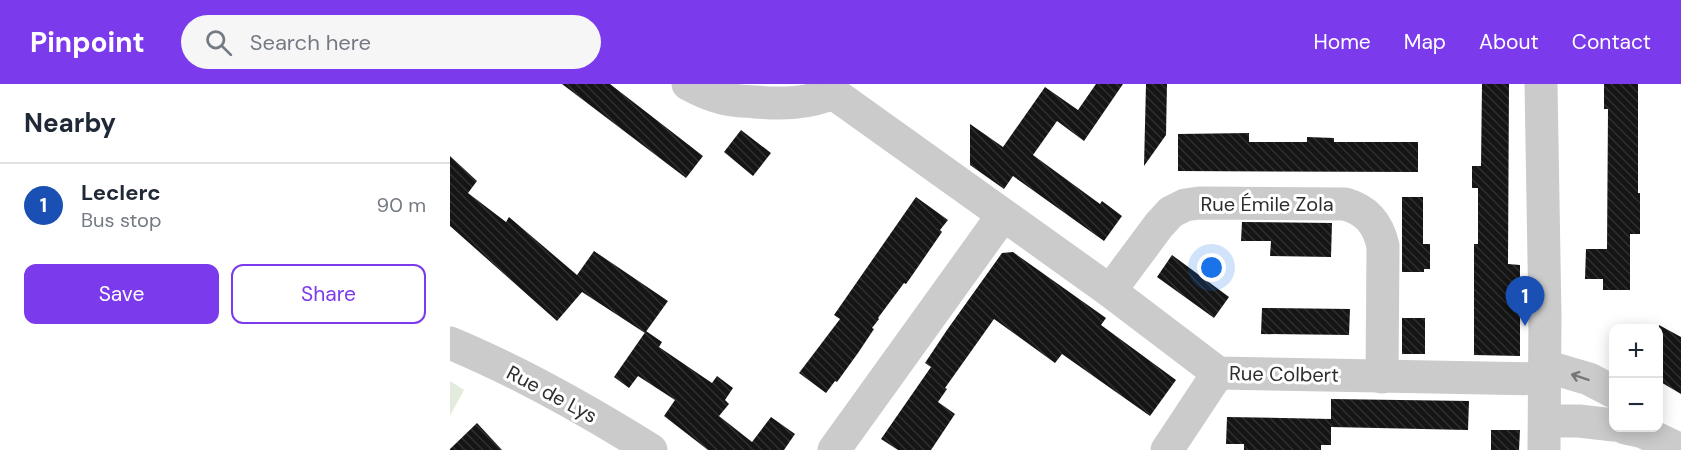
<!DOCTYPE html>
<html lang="en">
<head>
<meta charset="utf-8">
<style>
	body { margin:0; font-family:"DM Sans",sans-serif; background:#f6f6f7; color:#1f2937 }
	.controls { position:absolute; right:18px; bottom:18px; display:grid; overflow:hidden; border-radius:12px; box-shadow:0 3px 15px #0003 }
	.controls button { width:54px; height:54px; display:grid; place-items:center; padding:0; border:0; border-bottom:2px solid #e0e1e3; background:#fff; color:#1f2937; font:30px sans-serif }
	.you { position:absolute; left:762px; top:184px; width:21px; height:21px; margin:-15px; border:4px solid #fff; border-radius:50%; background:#1a73e8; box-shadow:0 0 0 9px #1a73e833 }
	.badge { display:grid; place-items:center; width:39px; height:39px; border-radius:50%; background:#7c3aed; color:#fff; font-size:20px; font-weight:700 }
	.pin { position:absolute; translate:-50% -50px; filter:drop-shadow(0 2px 3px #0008) }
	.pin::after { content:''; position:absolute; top:32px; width:21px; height:18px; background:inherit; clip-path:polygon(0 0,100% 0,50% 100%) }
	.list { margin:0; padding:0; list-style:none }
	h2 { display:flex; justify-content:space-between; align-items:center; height:78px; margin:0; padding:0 24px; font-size:26px }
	h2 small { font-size:20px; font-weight:400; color:#747a83 }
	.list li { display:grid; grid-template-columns:39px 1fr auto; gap:18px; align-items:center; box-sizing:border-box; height:84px; padding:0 24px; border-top:2px solid #e0e1e3 }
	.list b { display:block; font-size:22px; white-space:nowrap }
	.list p { margin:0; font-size:20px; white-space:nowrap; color:#747a83 }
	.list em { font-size:20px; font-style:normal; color:#747a83 }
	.actions { display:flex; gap:12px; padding:18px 24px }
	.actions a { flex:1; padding:14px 0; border:2px solid #7c3aed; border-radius:12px; text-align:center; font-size:21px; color:#7c3aed }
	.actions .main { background:#7c3aed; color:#fff }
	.icon { flex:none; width:33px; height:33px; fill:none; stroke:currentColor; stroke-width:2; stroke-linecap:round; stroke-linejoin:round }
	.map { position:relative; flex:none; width:1231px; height:366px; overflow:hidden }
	header { display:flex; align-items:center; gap:36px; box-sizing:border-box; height:84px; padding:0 30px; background:#7c3aed; color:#fff }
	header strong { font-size:28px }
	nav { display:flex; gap:33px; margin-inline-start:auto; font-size:21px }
	.search { width:420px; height:54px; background:#f6f6f7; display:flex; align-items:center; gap:15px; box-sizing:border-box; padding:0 21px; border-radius:33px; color:#747a83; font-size:22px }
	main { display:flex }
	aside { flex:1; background:#fff }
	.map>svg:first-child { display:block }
	.grass { fill:#e3ebdd }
	.building { fill:url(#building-back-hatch) }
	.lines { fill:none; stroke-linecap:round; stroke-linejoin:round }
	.minor { stroke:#cbcbcb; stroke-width:33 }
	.oneway { stroke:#757575 }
	.labels { text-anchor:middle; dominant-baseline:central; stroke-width:6; stroke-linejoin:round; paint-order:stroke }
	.street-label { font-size:20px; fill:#2e2e2e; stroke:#fff }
</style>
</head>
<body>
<header>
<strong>Pinpoint</strong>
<div class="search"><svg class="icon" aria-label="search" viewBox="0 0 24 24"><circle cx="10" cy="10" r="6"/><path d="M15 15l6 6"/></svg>Search here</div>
<nav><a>Home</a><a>Map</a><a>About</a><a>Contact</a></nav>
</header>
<main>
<aside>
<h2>Nearby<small></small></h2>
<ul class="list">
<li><span class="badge" style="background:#1a4fb4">1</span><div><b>Leclerc</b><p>Bus stop</p></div><em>90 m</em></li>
</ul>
<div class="actions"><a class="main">Save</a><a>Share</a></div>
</aside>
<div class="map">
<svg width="1231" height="366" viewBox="0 0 1231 366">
	<defs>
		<pattern id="building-back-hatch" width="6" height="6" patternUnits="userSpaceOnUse" patternTransform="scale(1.5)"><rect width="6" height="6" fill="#151515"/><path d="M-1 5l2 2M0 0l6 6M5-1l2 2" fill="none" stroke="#2f2f2f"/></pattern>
	</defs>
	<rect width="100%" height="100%" fill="#fff"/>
	<!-- grass -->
	<polygon class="grass" points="0,297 14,306 0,332"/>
	<!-- building -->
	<g class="building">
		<polygon points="112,0 160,0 253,72 236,94"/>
		<polygon points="646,0 673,0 634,57 607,37 583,71 650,120 652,117 672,132 654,157 563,92 554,105 520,81 520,40 553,63 595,3 628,26"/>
		<polygon points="696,0 717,0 716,51 694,82"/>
		<polygon points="1032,0 1059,0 1058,180 1070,181 1070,272 1024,271 1024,160 1028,160 1028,104 1022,104 1022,82 1031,82"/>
		<polygon points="1154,0 1188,0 1188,109 1190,109 1190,150 1180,150 1180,206 1153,206 1153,195 1135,195 1136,165 1157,165 1158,25 1154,25"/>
		<polygon points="291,46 321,69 303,92 274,68"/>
		<polygon points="799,49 799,58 857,58 857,53 884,54 884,58 968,58 968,88 728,87 728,50"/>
		<polygon points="0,72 27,97 18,109 56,138 59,133 127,191 144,167 218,217 195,249 132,208 107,237 0,142"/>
		<polygon points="466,113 498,136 490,146 492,148 461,193 456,200 454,199 428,234 429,235 422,244 424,245 408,269 387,298 385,297 376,309 349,289 390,235 384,231"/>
		<polygon points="952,113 973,113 973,160 980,160 980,185 974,185 974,188 952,188"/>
		<polygon points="792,138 882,139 881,173 820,172 821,157 791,157"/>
		<polygon points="563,168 656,234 651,241 726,296 700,332 612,270 605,279 544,235 495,304 497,305 488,318 505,330 481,366 448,366 431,355 481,283 475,279 497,246 552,169"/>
		<polygon points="722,171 779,213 764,234 707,193"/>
		<polygon points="812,224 900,225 899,251 811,250"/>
		<rect x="952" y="234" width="23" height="36"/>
		<polygon points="1209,241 1231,253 1231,310 1209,297"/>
		<polygon points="196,247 212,258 209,263 262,299 267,292 283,304 275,316 279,320 269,332 302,358 321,333 345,350 334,366 258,366 214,332 225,316 188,292 179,304 164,293"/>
		<polygon points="881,315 1019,317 1018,346 881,343"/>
		<polygon points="777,333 881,335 881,361 871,361 871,366 794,366 794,360 776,360"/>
		<polygon points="27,339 52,366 0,366 0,365"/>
		<polygon points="1041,346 1070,346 1069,366 1041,366"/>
	</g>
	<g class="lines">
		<!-- minor -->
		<g class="minor">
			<path d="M 238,0 C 249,6 260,11 272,14 C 283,17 294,17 305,18 C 332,20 358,20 383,9"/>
			<polyline points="1091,0 1095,233 1094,366"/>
			<polyline points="383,9 660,207 768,289 1095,295"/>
			<path d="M 660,207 L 709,141 L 721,128 L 735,121 L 749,119 L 895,120 C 917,126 928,140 933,162 L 932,293"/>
			<path d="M 0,259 C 70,288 137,326 201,366"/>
			<polyline points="1095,282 1139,295 1164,308"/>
			<polyline points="1095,337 1129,337 1164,341"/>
			<polyline points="1175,344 1193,348 1231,366"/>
			<polyline points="384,366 553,131"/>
			<polyline points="717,366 768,289"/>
		</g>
	</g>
	<!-- one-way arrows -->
	<defs><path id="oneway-shaft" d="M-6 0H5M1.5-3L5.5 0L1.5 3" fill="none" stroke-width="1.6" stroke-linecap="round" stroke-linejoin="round" transform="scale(1.5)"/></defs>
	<use class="oneway" href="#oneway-shaft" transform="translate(1130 293) rotate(-162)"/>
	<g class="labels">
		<!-- street labels -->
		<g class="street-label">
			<text x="817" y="120">Rue Émile Zola</text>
			<text transform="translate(834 290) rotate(1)">Rue Colbert</text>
			<text transform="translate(102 310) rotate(28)">Rue de Lys</text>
		</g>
	</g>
</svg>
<div class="controls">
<button>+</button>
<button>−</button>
</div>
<div class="you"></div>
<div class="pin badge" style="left:1075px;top:242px;background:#1a4fb4">1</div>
</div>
</main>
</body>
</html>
